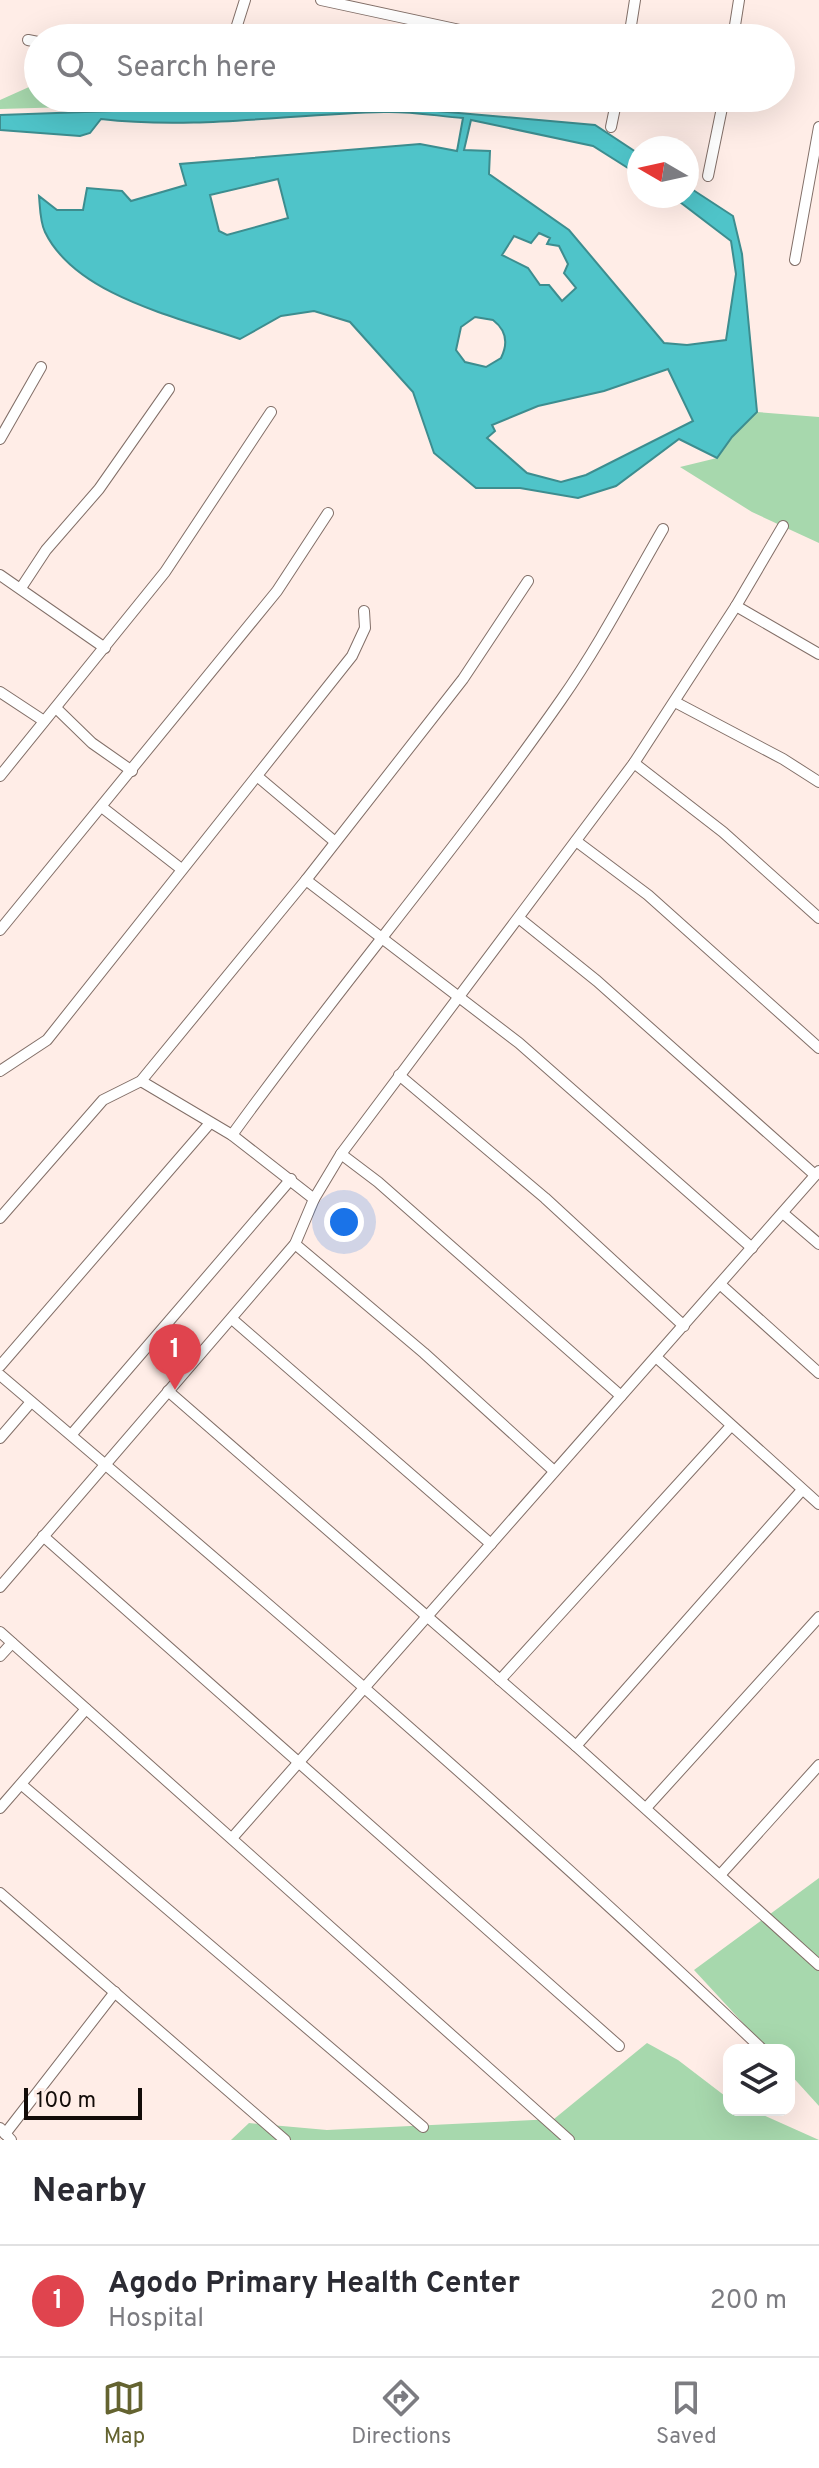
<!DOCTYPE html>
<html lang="en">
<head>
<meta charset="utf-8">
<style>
	body { margin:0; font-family:Overpass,sans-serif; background:#f7f7f7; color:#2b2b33 }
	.controls { position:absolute; right:24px; bottom:24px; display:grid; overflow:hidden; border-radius:16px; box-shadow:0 8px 32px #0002 }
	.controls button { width:72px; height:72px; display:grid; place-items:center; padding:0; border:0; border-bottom:2px solid #e1e1e2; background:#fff; color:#2b2b33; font:40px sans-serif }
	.compass { position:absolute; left:627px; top:136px; width:72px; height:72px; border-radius:50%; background:#fff; box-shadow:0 8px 32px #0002; rotate:279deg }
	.scale { position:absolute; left:24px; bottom:20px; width:118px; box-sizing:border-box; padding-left:8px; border:4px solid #130c09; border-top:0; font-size:22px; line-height:28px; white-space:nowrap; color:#130c09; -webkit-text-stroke:6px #ffede7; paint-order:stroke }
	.you { position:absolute; left:344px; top:1222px; width:28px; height:28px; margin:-20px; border:6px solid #fff; border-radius:50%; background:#1a73e8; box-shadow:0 0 0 12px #1a73e833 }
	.badge { display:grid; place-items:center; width:52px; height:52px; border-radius:50%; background:#646330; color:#fff; font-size:26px; font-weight:700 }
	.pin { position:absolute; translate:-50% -66px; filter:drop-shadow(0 2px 4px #0008) }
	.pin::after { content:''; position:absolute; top:42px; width:28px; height:24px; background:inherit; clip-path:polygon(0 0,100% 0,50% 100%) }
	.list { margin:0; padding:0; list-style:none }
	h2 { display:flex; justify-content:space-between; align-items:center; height:104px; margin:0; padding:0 32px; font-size:34px }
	h2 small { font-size:26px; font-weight:400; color:#7c7c81 }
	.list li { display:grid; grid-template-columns:52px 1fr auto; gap:24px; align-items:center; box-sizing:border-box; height:112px; padding:0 32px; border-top:2px solid #e1e1e2 }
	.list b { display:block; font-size:30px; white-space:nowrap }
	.list p { margin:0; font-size:26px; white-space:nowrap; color:#7c7c81 }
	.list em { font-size:26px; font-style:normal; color:#7c7c81 }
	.icon { flex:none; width:44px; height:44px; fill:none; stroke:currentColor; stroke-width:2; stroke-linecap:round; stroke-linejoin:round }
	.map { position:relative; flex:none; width:819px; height:2140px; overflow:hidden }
	.search { position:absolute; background:#fff; box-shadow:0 8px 32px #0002; left:24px; right:24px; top:24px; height:88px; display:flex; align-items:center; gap:20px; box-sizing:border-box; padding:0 28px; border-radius:44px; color:#7c7c81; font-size:30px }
	.sheet { height:216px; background:#fff }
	nav { display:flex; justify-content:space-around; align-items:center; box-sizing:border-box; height:112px; border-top:2px solid #e1e1e2; background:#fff; font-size:22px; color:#7c7c81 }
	nav a { display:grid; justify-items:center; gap:4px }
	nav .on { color:#646330 }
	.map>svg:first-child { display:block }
	.green { fill:#a7d8ad }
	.water { fill:#4fc4c9; stroke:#3d8d8f; stroke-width:2; fill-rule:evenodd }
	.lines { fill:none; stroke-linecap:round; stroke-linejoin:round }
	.minor-casing { stroke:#826f68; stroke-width:12 }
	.minor { stroke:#fff; stroke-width:10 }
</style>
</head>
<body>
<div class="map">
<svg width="819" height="2140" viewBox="0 0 819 2140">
	<rect width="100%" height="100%" fill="#ffede7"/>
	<!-- green -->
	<g class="green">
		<polygon points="38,83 38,98 95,98 104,106 0,109 0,100"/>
		<polygon points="757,412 819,417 819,543 752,512 680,467 717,458 732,437"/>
		<polygon points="819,1878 819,2106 789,2073 789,2050 768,2050 694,1970"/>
		<polygon points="647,2043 678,2060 729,2099 729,2110 752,2110 819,2140 231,2140 249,2123 327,2130 554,2119"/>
	</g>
	<!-- water -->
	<path class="water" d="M 288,98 L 595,125 L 639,154 L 639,175 L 593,146 L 471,120 L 464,150 L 490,151 L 489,174 L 569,230 L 664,343 L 687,345 L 726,340 L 736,274 L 731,241 L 672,196 L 687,196 L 687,186 L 733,216 L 742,254 L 757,412 L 732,437 L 717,458 L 679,439 L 616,486 L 578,498 L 520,488 L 476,488 L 434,453 L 413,392 L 350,322 L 314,311 L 281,316 L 240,339 C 178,317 76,296 45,232 C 40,222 40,207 39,196 L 57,210 L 83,210 L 87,188 L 122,191 L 131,201 L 186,185 L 180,164 L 420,144 L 457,151 L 463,118 C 437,116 410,111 384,112 C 289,114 195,130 101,119 L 90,133 L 80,136 L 0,130 L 0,115 L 198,108 ZM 278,179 L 288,218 L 227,235 L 219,231 L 210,195 ZM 539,233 L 550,238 L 547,244 L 559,246 L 568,264 L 564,273 L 576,288 L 562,301 L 549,285 L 540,285 L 528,268 L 502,255 L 514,236 L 531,243 ZM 475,317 L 493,320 C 506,330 509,342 501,358 L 486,367 L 465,362 L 456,350 L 461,327 ZM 668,369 L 693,421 L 586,475 L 561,482 L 527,473 L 487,438 L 495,431 L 492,425 L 538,406 L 604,391 Z"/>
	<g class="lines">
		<!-- minor casing -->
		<g class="minor-casing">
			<g id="minor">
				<polyline points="321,0 497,38"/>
				<polyline points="233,38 245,0"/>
				<polyline points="629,38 635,0"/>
				<polyline points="733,38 739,0"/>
				<polyline points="28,40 38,42"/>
				<polyline points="611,127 617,98"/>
				<polyline points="708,176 724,98"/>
				<polyline points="795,260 819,127"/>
				<polyline points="0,439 41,367"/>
				<polyline points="0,575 105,648"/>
				<polyline points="21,588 46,550 99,489 169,389"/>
				<polyline points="736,606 819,654"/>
				<polyline points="0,692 44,721"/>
				<polyline points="675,702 783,759 819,782"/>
				<polyline points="56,708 92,743 132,771"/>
				<polyline points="634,763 723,832 819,918"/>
				<polyline points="0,776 165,572 271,412"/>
				<polyline points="257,776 334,841"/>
				<polyline points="103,808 180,868"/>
				<polyline points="576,841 648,895 819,1048"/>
				<polyline points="306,880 519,1043 752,1248"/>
				<polyline points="520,919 597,981 815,1175"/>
				<polyline points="0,930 277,591 328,513"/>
				<polyline points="0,1071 47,1040 352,656 365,628 364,611"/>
				<polyline points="399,1075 545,1198 684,1326"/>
				<polyline points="141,1081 232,1135 314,1199"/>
				<path d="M 232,1135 C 338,988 457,849 561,700 C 599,646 630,586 663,529"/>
				<polyline points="341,1154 378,1182 621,1396"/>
				<polyline points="784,1214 819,1244"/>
				<polyline points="0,1218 103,1100 141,1081 306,880 463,679 528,581"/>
				<polyline points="295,1244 424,1353 554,1471"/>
				<polyline points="721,1285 819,1373"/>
				<polyline points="232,1319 491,1544"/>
				<polyline points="656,1357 819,1504"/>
				<polyline points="0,1366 210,1123"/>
				<path d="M 0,1375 C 259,1595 517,1816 763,2050"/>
				<polyline points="168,1391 576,1746 819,1965"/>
				<polyline points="72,1434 291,1179"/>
				<polyline points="0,1438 31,1402"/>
				<polyline points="43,1536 619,2046"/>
				<polyline points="0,1587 295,1244 314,1199 341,1154 634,763 736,606 783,526"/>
				<polyline points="0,1632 569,2140"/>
				<polyline points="0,1656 12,1643"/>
				<polyline points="500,1680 730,1427"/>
				<polyline points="576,1746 802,1490"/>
				<polyline points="22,1785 423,2127"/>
				<polyline points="0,1808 86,1709"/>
				<polyline points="646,1808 819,1617"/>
				<polyline points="233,1837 819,1171"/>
				<polyline points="721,1874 819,1765"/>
				<polyline points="0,1893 285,2140"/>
				<polyline points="0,2128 11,2140"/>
				<polyline points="5,2134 115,1992"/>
			</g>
		</g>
		<!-- minor -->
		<use href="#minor" class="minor"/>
	</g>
</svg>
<div class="controls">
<button><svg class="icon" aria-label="layers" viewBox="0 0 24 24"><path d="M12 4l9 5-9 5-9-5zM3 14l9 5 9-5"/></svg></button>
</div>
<svg class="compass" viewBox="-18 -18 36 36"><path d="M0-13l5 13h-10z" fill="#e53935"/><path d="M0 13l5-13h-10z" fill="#7c7c81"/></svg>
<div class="scale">100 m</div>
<div class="you"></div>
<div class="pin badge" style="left:175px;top:1390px;background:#e0444e">1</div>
<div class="search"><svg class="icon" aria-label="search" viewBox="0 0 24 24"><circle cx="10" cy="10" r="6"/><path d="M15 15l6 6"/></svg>Search here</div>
</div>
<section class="sheet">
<h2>Nearby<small></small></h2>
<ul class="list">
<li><span class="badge" style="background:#e0444e">1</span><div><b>Agodo Primary Health Center</b><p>Hospital</p></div><em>200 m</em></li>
</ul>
</section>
<nav>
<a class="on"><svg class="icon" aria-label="map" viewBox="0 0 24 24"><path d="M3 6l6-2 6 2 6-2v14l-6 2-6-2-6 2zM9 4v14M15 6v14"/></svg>Map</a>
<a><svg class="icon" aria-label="directions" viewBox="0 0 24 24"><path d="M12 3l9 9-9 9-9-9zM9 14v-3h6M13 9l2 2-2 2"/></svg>Directions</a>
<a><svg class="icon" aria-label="saved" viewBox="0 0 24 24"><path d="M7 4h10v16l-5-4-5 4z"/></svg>Saved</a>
</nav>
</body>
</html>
